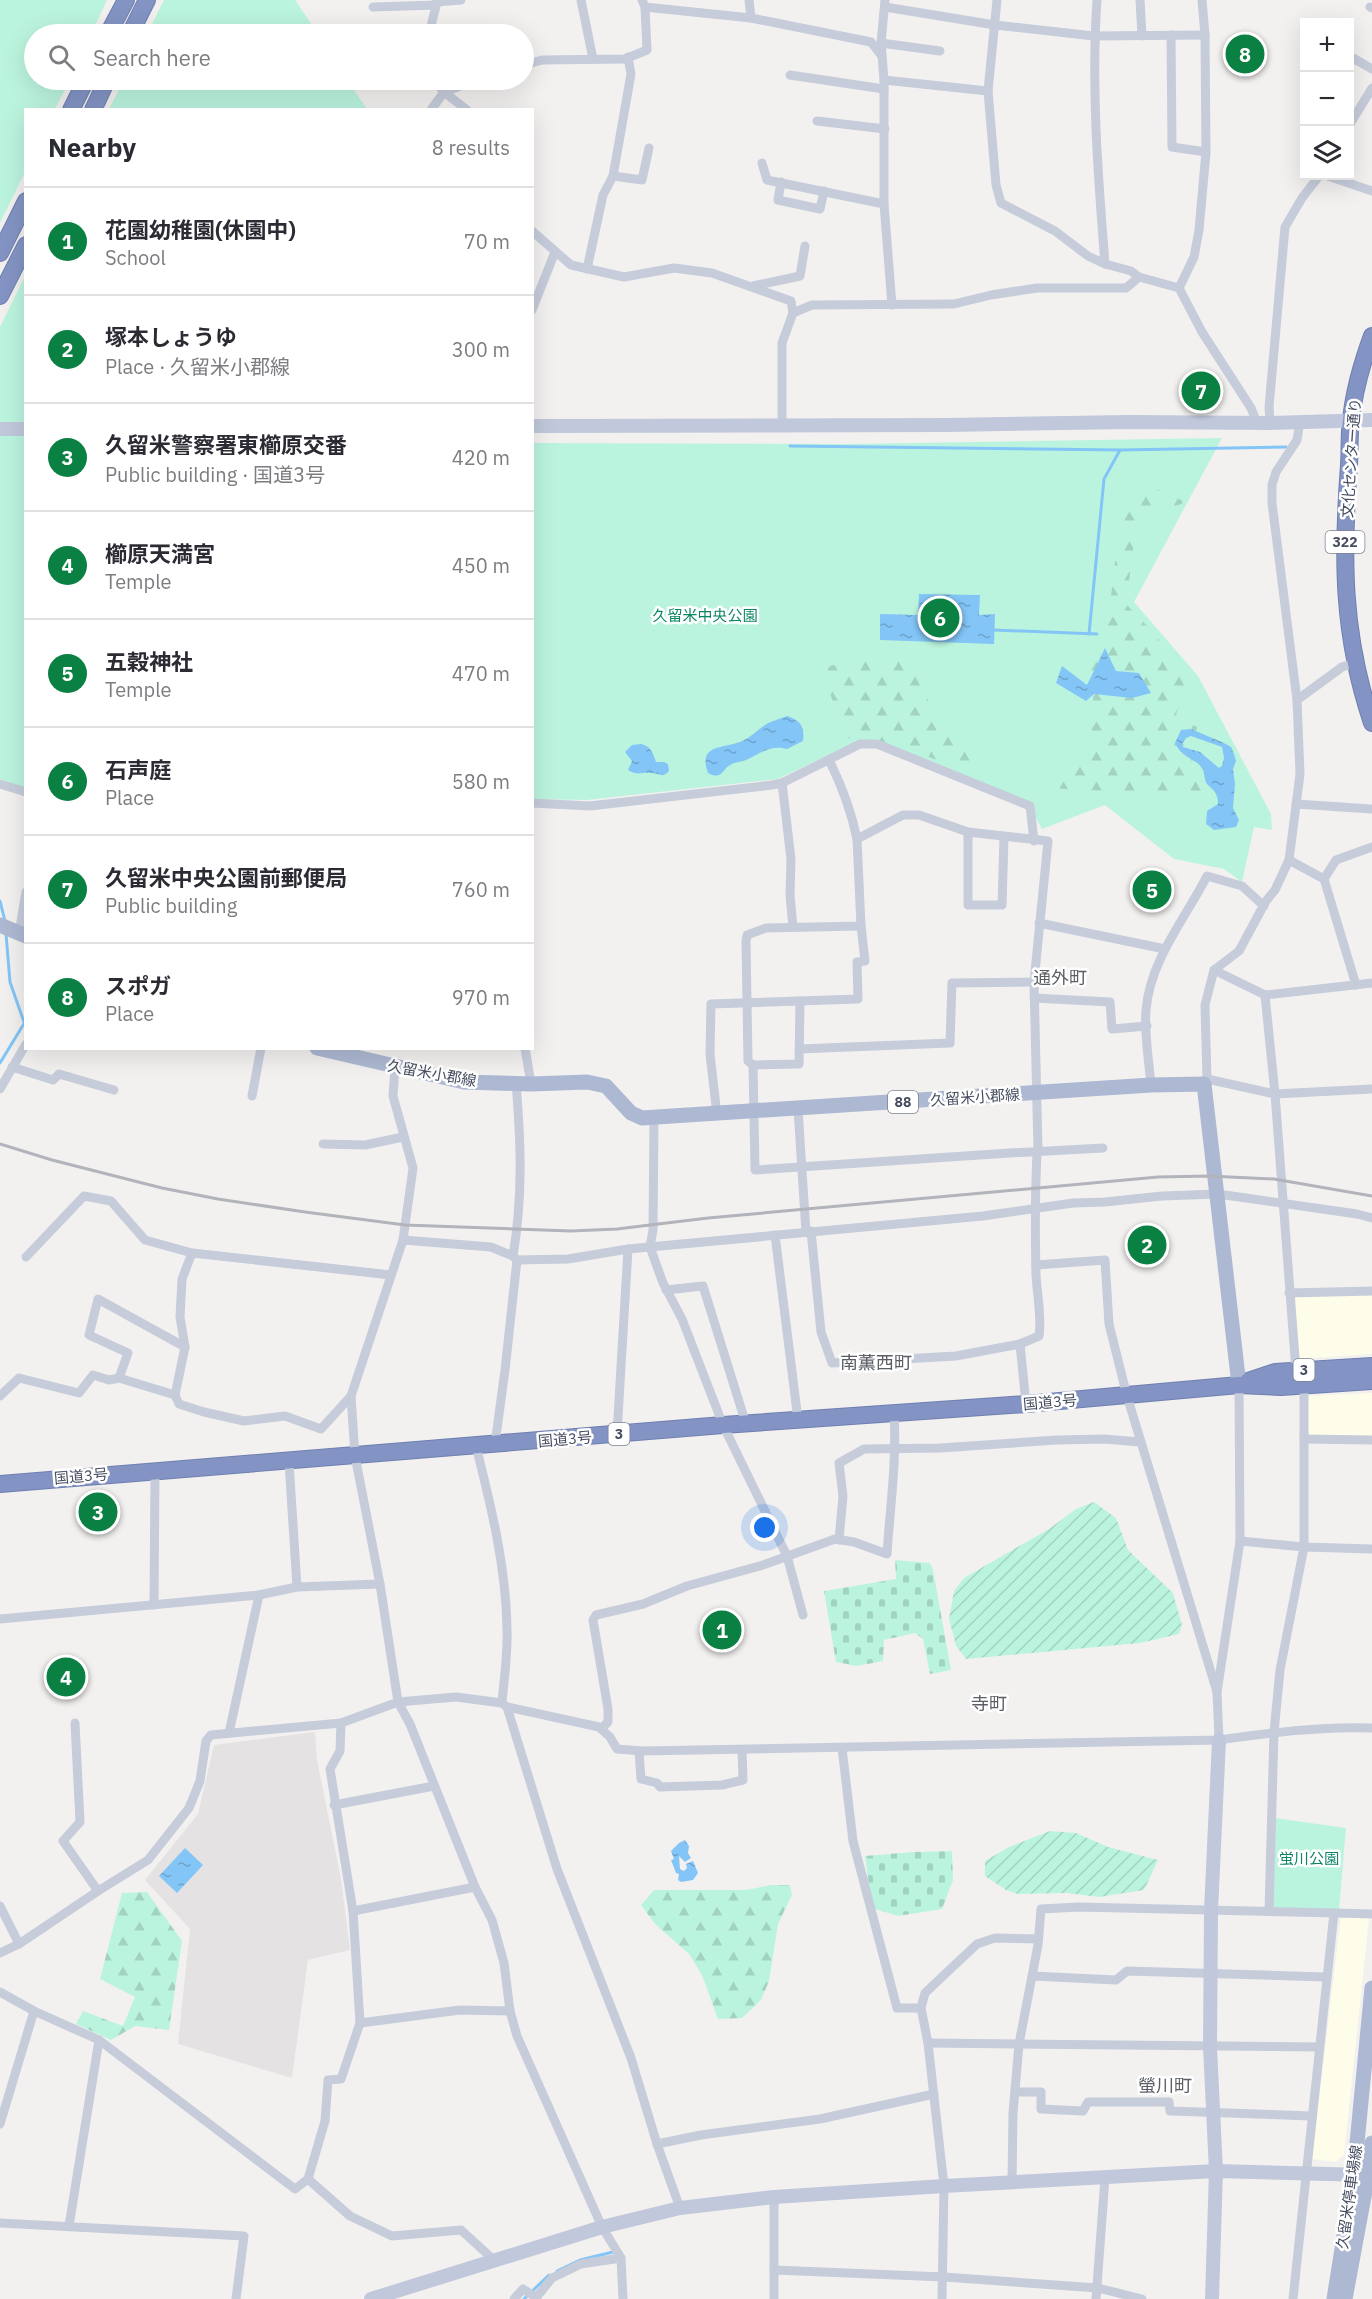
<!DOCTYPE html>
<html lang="en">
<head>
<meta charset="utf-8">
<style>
	body { margin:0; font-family:"IBM Plex Sans","Noto Sans JP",sans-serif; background:#f7f7f7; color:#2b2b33 }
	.controls { position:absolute; right:18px; top:18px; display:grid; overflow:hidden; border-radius:0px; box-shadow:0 6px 24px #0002 }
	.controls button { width:54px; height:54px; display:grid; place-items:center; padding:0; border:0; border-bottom:2px solid #e1e1e2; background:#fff; color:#2b2b33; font:30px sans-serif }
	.you { position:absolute; left:765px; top:1528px; width:21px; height:21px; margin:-15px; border:4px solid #fff; border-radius:50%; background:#1a73e8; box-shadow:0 0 0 9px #1a73e833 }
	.badge { display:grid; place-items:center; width:39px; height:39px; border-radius:50%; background:#0b8043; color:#fff; font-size:20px; font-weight:700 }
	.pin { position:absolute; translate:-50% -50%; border:3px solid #fff; box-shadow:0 2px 6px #0006 }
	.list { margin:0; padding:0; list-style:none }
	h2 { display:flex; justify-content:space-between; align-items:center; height:78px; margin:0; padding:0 24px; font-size:26px }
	h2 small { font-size:20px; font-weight:400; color:#7c7c81 }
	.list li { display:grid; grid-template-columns:39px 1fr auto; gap:18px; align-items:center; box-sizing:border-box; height:108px; padding:0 24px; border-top:2px solid #e1e1e2 }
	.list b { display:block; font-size:22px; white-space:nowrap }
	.list p { margin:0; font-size:20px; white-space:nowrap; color:#7c7c81 }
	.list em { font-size:20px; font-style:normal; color:#7c7c81 }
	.icon { flex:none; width:33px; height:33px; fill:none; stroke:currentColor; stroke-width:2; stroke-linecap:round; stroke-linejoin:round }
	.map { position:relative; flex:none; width:1372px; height:2299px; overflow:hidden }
	.search { position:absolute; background:#fff; box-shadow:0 6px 24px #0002; left:24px; top:24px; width:510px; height:66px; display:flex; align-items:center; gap:15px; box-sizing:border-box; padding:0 21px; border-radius:33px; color:#7c7c81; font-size:22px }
	.panel { position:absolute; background:#fff; box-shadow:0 6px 24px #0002; left:24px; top:108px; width:510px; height:942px; border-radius:0px }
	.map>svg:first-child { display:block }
	.commercial { fill:#fefde9 }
	.education { fill:#e4e2e2 }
	.green { fill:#bbf4de }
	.forest { fill:url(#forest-firs) }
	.cemetery { fill:url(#cemetery-stones) }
	.garden { fill:url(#garden-furrows) }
	.water { fill:url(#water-ripples); fill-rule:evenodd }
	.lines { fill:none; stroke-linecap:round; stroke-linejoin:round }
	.stream { stroke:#83c5f6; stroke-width:3 }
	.highway-casing { stroke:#6e7fb0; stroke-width:18 }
	.street { stroke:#c6ccda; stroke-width:9 }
	.secondary { stroke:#c1c8db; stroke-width:14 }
	.primary { stroke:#adb8d2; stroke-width:15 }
	.highway { stroke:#8394c4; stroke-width:16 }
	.rail { stroke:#b2b3bb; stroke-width:3 }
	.labels { text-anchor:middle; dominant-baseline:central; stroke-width:5; stroke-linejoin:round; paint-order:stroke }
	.shield { fill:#fff; stroke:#7e8390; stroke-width:1.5 }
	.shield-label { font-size:14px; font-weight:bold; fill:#464e60 }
	.street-label { font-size:15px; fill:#464e60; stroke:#fff }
	.park-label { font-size:15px; fill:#0d8564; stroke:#fff }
	.quarter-label { font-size:18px; fill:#5c5e66; stroke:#fff }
</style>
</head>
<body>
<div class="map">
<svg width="1372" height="2299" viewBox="0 0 1372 2299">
	<defs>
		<pattern id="forest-firs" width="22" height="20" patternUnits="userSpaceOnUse" patternTransform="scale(1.5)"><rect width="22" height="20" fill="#bbf4de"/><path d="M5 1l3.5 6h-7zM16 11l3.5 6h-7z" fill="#a2d3c1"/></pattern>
		<pattern id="cemetery-stones" width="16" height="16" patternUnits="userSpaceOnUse" patternTransform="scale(1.5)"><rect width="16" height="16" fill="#bbf4de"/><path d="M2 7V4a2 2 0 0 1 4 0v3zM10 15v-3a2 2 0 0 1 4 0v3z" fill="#a2d3c1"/></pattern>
		<pattern id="garden-furrows" width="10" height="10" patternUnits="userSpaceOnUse" patternTransform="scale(1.5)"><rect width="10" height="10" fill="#bbf4de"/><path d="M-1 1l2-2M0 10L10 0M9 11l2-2" fill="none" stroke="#a2d3c1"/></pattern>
		<pattern id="water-ripples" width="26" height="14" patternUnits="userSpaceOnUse" patternTransform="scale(1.5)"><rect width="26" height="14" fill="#83c5f6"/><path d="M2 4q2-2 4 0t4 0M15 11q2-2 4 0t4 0" fill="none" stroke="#6da2cb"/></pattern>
	</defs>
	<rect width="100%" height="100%" fill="#f3f1f0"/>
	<!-- commercial -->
	<g class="commercial">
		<polygon points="1372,1293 1372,1354 1297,1359 1293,1297"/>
		<polygon points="1372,1393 1372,1438 1305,1437 1307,1396"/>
		<polygon points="1341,1916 1369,1918 1344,2155 1336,2162 1312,2159"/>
	</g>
	<!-- education -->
	<polygon class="education" points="315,1732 317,1760 341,1879 350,1950 308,1960 292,2078 178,2044 190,1929 145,1880 198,1814 214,1745"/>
	<!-- green -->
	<g class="green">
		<polygon points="0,0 107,0 91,34 34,34 34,80 70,80 55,109 26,110 25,172 0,223"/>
		<polygon points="164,0 295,0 318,34 147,34"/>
		<polygon points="124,80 347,80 367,109 109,109"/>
		<polygon points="25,276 25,788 0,779 0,327"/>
		<polygon points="1222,438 1134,602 1198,676 1271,814 1272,830 1254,827 1242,882 1224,869 1174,859 1105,805 1042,829 1029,806 866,737 778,779 587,800 533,799 532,443 847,444"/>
		<polygon points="1275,1818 1346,1828 1339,1910 1272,1908"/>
	</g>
	<!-- forest -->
	<g class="forest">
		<path d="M 1148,485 L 1186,502 L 1137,521 L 1126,604 L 1156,635 L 1187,681 L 1176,715 L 1197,727 C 1194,760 1192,769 1214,797 L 1047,788 L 1072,778 L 1067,764 L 1086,758 L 1091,724 L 1094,685 L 1080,674 L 1105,648 L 1118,536 L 1128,501 Z"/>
		<path d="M 879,657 C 935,660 916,688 939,723 C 949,739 963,751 978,763 L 970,772 L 896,745 L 847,738 L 827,686 L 823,667 Z"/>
		<polygon points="771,1885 790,1885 792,1895 778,1924 769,1981 761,2000 742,2018 718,2019 702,1975 689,1954 655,1924 641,1905 654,1890 746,1890"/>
		<polygon points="147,1892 182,1941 169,2030 135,2026 111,2040 76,2024 83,2011 123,2026 135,1997 100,1979 122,1893"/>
	</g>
	<!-- cemetery -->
	<g class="cemetery">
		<polygon points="895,1560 930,1563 933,1570 951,1670 930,1674 923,1639 915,1633 884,1640 883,1661 857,1666 836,1662 824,1591 896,1579"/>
		<polygon points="952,1851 953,1880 942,1909 898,1916 872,1908 865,1856 913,1852"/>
	</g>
	<!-- garden -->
	<g class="garden">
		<polygon points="1094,1502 1116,1518 1128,1550 1173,1593 1182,1625 1179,1634 1140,1643 966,1659 956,1646 949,1619 954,1591 964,1578 1049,1529 1076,1509"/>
		<polygon points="1050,1831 1076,1833 1108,1847 1158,1860 1144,1890 1099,1897 1066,1893 1018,1894 1006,1890 985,1876 985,1861 1009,1847"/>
	</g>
	<!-- water -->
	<g class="water">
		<polygon points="919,594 980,595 979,615 995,614 994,644 880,640 880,614 918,615"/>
		<polygon points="1105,648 1116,671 1139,673 1151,693 1132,698 1094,694 1086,701 1056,683 1062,666 1087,685"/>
		<path d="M 787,716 C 800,720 805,726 803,741 L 787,749 C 770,744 760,754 746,760 C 741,762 736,762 732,764 C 722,768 723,781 708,773 C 697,743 725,749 742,741 C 750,738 757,730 765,725 C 771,721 780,719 787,716 Z"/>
		<path d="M 1191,729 L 1224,743 L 1231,747 L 1234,754 L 1236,761 L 1233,769 L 1235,784 L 1233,808 L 1239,820 L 1236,827 L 1214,830 L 1206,824 L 1207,811 L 1218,804 C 1218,793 1214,791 1207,784 C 1204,780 1205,774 1203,770 C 1196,757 1183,760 1175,743 L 1181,730 ZM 1191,736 L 1222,747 L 1224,758 L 1222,766 L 1219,768 L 1200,752 L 1183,747 L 1182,744 L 1186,738 Z"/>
		<path d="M 641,744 C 651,746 653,753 656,762 L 664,762 L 668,764 L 669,771 C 662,779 660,773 651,773 C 642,772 637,776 628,770 L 632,761 L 625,752 L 632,745 Z"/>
		<polygon points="685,1840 689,1846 688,1853 691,1858 685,1862 679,1856 680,1869 684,1871 687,1868 686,1864 693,1861 698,1873 693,1880 681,1882 678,1880 679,1874 676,1873 671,1860 674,1859 671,1851 679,1843"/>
		<polygon points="185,1848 203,1865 177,1893 159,1876"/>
	</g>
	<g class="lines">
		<!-- stream -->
		<g class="stream">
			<polyline points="790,446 1120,450 1286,447"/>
			<polyline points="994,630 1097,634"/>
			<polyline points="1089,634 1104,479 1120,450"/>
			<polyline points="0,901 5,921"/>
			<polyline points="6,934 10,982 24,1022"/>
			<polyline points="0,1063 25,1022"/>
			<polyline points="557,2271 580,2260 613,2252"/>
			<polyline points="524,2299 549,2275"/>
		</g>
		<!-- highway casing -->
		<g class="highway-casing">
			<g id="highway">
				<polyline points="108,34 126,0"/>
				<polyline points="130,34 147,0"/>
				<polyline points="71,110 86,80"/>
				<polyline points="93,110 107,80"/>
				<polyline points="0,253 26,201"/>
				<polyline points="0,296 26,245"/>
				<path d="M 1372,336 C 1362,363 1354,391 1351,420 C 1349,435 1350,450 1349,465 C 1342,558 1342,634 1372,723"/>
				<polyline points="1248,1381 1275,1372 1372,1366"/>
				<polyline points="0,1484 723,1425 1026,1404 1239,1385 1281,1387 1372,1381"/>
			</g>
		</g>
		<!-- street -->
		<g class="street">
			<polyline points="581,0 593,59"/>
			<polyline points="749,0 751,18"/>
			<polyline points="885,0 881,43 884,80 884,204 892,305"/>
			<polyline points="997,0 988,91 996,185 1001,203 1055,231 1088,256 1105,264 1131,271 1139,277 1179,288 1202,332 1251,408 1257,423"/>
			<path d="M 1097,0 C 1091,88 1098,176 1105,264"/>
			<polyline points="1140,0 1142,36"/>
			<polyline points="437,2 461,0"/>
			<polyline points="373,7 436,5"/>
			<polyline points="645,7 751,18 871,42 881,55"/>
			<polyline points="885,7 995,25 1094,36 1205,35"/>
			<polyline points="1370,7 1372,8"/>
			<polyline points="429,34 437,2"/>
			<polyline points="1171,35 1172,147 1206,152"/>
			<polyline points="881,43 940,51"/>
			<polyline points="1350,64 1353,58 1372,69"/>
			<polyline points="524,65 542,60 625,59 647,50 645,7 642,0"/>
			<polyline points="790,75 884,89"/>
			<polyline points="434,80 444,92 467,110"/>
			<polyline points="884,80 988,91"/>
			<polyline points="431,110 444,92 477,80"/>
			<polyline points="817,121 885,129"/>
			<polyline points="1350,124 1372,88"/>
			<polyline points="762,163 767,180 884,204"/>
			<polyline points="613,176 642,180 649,148"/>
			<polyline points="1328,176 1372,191"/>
			<polyline points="781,182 778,200 820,209 824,191"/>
			<polyline points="532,231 571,265 624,277 674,268 712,273 791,301 793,313 812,305 954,304 991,295 1037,288 1126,288 1139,277"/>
			<polyline points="587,269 603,195 613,176 631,74 628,57"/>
			<polyline points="753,286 800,276 805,246"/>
			<polyline points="1179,288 1194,257 1199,230 1206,152 1205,35 1202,0"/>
			<polyline points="532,310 555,252"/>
			<polyline points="1300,421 1297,440 1276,472 1272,485 1272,503 1297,700 1300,774 1289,860 1275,890 1266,901 1239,951 1214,970 1205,1005 1207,1079 1275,1094 1372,1089"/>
			<polyline points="1270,423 1269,407 1285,227 1302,198 1319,176"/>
			<polyline points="782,425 782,343 793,313"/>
			<polyline points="1297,700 1342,667 1354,663"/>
			<path d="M 829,760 C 842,786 851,810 857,839"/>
			<polyline points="782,783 791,859 790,895 793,927"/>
			<polyline points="0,784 26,792"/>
			<polyline points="532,803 590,806 772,785 782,783 860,744 877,744 1030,806 1034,841"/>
			<polyline points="1296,804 1372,809"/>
			<polyline points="968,832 968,905 1002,905 1004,837"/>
			<polyline points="1289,860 1324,879 1356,985"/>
			<polyline points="1324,879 1336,860 1372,847"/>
			<polyline points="1039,923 1165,949"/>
			<polyline points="19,933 26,892"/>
			<polyline points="1214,970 1265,995 1275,1094 1296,1371"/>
			<polyline points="1265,995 1372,983"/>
			<polyline points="1034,998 1110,1002 1112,1029 1147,1026"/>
			<polyline points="525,1048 531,1084"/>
			<polyline points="799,1049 950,1043 952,983 1034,982"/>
			<polyline points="753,1065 799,1064 800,1001"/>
			<polyline points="12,1067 53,1080 59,1074 114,1090"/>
			<path d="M 1151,1085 C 1149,1061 1144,1034 1146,1010 C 1150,960 1185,919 1207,876 L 1242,886 L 1264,906"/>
			<polyline points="0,1089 26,1044"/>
			<polyline points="252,1096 261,1048"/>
			<polyline points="798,1109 806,1232"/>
			<polyline points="717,1115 710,1054 711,1004 858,999 857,962 865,961 861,926"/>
			<polyline points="654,1117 653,1230 650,1247 663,1283 682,1319 723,1425 787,1556 803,1615"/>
			<polyline points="323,1144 365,1145 403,1137"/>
			<polyline points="811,1231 821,1332 832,1363 956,1356 1020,1344"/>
			<polyline points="775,1235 798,1420"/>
			<polyline points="403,1240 491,1247 513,1256"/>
			<polyline points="192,1253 182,1279 180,1317 185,1347 175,1395 179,1404 204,1412 244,1421 285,1416 321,1429 351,1396 403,1240 413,1168 393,1096 395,1067"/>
			<polyline points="26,1257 84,1196 111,1201 145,1240 192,1253 391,1275"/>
			<polyline points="517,1260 568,1259 628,1249 983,1216 1073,1203 1105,1202 1162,1196 1218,1194 1357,1214 1372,1218"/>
			<polyline points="1036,1265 1105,1260 1109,1324 1127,1396 1217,1692"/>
			<polyline points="666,1290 703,1286 746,1424"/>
			<polyline points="1289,1293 1372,1291"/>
			<polyline points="119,1378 175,1395"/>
			<polyline points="0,1396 19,1378 79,1393 93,1375 109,1380 119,1378 128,1353 89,1335 98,1299 185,1347"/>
			<polyline points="351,1396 355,1456 380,1584 398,1702 410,1724 475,1887 492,1920 504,1963 510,2011 517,2036 602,2227 621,2258 623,2299"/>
			<path d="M 1026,1404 L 1020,1344 L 1039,1336 C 1042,1318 1037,1294 1036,1275 C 1035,1234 1035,1194 1037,1153 L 1038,1149 L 1034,982 L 1048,841 L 968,832 L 919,815 L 903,815 L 857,839 L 861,926 L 766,928 L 747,935 L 746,942 L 748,1061 L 753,1065 L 755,1170 L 1010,1153 L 1103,1148"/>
			<polyline points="617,1434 628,1249"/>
			<polyline points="1304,1439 1372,1440"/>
			<path d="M 495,1444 L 505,1370 L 517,1260 L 513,1256 C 523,1196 521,1143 516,1083"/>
			<path d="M 476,1446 C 491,1506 506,1566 507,1629 C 508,1653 504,1679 502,1703"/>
			<polyline points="289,1462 297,1587"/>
			<polyline points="839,1540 843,1496 839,1463 864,1449 940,1448 1057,1440 1104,1439 1140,1442"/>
			<polyline points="1240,1541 1304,1547 1372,1549"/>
			<polyline points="154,1605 155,1470"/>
			<polyline points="0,1619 259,1595 297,1587 380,1584"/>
			<polyline points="507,1707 557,1869 631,2058 657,2144 680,2208"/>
			<polyline points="75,1723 80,1822 63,1841 98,1891"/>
			<path d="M 601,1729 L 608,1722 L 608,1709 L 593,1620 L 596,1615 L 643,1604 L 687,1586 L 763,1565 L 835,1539 L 854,1542 L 887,1554 C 890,1507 897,1461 894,1414"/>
			<polyline points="229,1733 259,1595"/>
			<polyline points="1219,1740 1217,1692 1240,1541 1239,1385"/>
			<polyline points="842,1748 853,1841 897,2008 921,2008"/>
			<polyline points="639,1751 641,1779 657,1783 660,1787 722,1785 743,1780 742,1750"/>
			<polyline points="334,1805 434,1786"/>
			<polyline points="0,1906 19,1944"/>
			<polyline points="353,1911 475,1887"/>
			<polyline points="1269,1911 1274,1732 1280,1670 1304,1547 1304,1387"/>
			<polyline points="1334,1913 1372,1914"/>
			<path d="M 0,1953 L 19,1944 L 98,1891 L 148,1860 L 189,1808 L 200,1781 L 206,1741 L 211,1735 L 341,1723 L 398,1702 L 456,1697 L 502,1703 L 507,1707 L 599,1727 L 610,1737 L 617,1749 L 642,1751 L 1219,1740 C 1269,1733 1321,1726 1372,1728"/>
			<polyline points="1032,1976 1116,1980 1127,1971 1326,1977"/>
			<polyline points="0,1992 34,2011 99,2040 295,2189 308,2179 325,2121 328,2080 341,2079 360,2023 353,1911 330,1769 340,1751 341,1723"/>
			<polyline points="360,2023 460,2010 510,2011"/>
			<polyline points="928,2043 1319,2047"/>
			<polyline points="1015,2092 1041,2092 1041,2109 1083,2111 1088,2102 1169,2102 1170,2111 1311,2116"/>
			<polyline points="0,2124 34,2011"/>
			<polyline points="657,2144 701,2135 820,2119 934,2094"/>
			<polyline points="308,2179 350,2216 392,2236 461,2230 495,2261"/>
			<polyline points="1012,2183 1013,2113 1019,2044 1038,1945 1041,1909 1079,1907 1334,1913 1293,2299"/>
			<polyline points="0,2223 244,2236 236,2299"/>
			<polyline points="69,2226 99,2040"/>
			<polyline points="774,2270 944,2277 1098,2288 1142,2299"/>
			<polyline points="514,2299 523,2289 537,2298"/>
			<polyline points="535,2299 552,2278 581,2264 621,2258"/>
			<polyline points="774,2299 774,2197"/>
			<polyline points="942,2299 944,2186 928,2043 921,2008 925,1993 977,1944 995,1938 1038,1939"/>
			<polyline points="1096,2299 1105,2178"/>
		</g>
		<!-- secondary -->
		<g class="secondary">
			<polyline points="532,426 948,425 1129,422 1270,423 1372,420"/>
			<polyline points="0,429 26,429"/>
			<polyline points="371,2299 602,2227 680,2208 774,2197 944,2186 1216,2171 1365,2175"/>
			<polyline points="1212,2299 1216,2171 1210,2047 1211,1911 1219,1740"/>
		</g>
		<!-- primary -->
		<g class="primary">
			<polyline points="0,925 26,936"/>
			<polyline points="317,1048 464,1082 531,1084 587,1082 606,1086 631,1113 642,1118 1151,1085 1204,1084 1239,1385"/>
			<polyline points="1334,2299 1354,2174 1372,1988"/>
			<polyline points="1345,2299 1368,2175 1372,2143"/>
		</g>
		<!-- highway -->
		<use href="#highway" class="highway"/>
		<!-- rail -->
		<polyline class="rail" points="0,1144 52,1160 162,1188 218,1199 305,1212 405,1225 571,1231 617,1229 708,1218 1158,1177 1209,1176 1274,1179 1372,1196"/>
	</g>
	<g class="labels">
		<!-- shield labels -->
		<g class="shield">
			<rect x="1325.5" y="531" width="39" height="22" rx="4.5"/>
			<rect x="888" y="1091" width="30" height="22" rx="4.5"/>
			<rect x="1293.5" y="1359" width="21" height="22" rx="4.5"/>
			<rect x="608.5" y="1423" width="21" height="22" rx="4.5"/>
		</g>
		<g class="shield-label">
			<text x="1345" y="542">322</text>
			<text x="903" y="1102">88</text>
			<text x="1304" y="1370">3</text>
			<text x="619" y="1434">3</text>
		</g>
		<!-- street labels -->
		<g class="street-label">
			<text transform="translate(1351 458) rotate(-86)">文化センター通り</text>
			<text transform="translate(432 1073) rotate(10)">久留米小郡線</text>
			<text transform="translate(975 1097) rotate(-4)">久留米小郡線</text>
			<text transform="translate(1050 1402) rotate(-5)">国道3号</text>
			<text transform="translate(565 1439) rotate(-5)">国道3号</text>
			<text transform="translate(81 1476) rotate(-5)">国道3号</text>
			<text transform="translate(1349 2197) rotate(-82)">久留米停車場線</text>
		</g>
		<!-- park labels -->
		<g class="park-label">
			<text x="705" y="615">久留米中央公園</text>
			<text x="1309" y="1858">蛍川公園</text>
		</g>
		<!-- quarter labels -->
		<g class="quarter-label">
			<text x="1060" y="977">通外町</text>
			<text x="876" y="1362">南薫西町</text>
			<text x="989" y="1703">寺町</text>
			<text x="1165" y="2085">螢川町</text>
		</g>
	</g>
</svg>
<div class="controls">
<button>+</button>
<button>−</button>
<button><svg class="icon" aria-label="layers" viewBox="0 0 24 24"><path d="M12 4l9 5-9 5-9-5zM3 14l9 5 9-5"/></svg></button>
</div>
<div class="you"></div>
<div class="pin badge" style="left:722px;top:1630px">1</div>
<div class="pin badge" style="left:1147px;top:1245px">2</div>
<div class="pin badge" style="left:98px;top:1512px">3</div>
<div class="pin badge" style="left:66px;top:1677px">4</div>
<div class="pin badge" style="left:1152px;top:890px">5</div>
<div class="pin badge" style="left:940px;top:618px">6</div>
<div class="pin badge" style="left:1201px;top:391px">7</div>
<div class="pin badge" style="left:1245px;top:54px">8</div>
<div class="search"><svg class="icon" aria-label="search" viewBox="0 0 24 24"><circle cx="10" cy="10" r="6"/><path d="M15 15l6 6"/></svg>Search here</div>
<section class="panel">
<h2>Nearby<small>8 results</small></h2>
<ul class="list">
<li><span class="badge">1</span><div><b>花園幼稚園(休園中)</b><p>School</p></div><em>70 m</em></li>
<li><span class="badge">2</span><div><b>塚本しょうゆ</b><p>Place · 久留米小郡線</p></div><em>300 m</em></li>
<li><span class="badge">3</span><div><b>久留米警察署東櫛原交番</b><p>Public building · 国道3号</p></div><em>420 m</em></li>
<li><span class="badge">4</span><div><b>櫛原天満宮</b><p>Temple</p></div><em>450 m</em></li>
<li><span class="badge">5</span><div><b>五穀神社</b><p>Temple</p></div><em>470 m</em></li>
<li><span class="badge">6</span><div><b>石声庭</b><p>Place</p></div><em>580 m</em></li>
<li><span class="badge">7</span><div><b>久留米中央公園前郵便局</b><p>Public building</p></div><em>760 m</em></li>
<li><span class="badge">8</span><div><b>スポガ</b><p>Place</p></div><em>970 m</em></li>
</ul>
</section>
</div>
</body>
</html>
